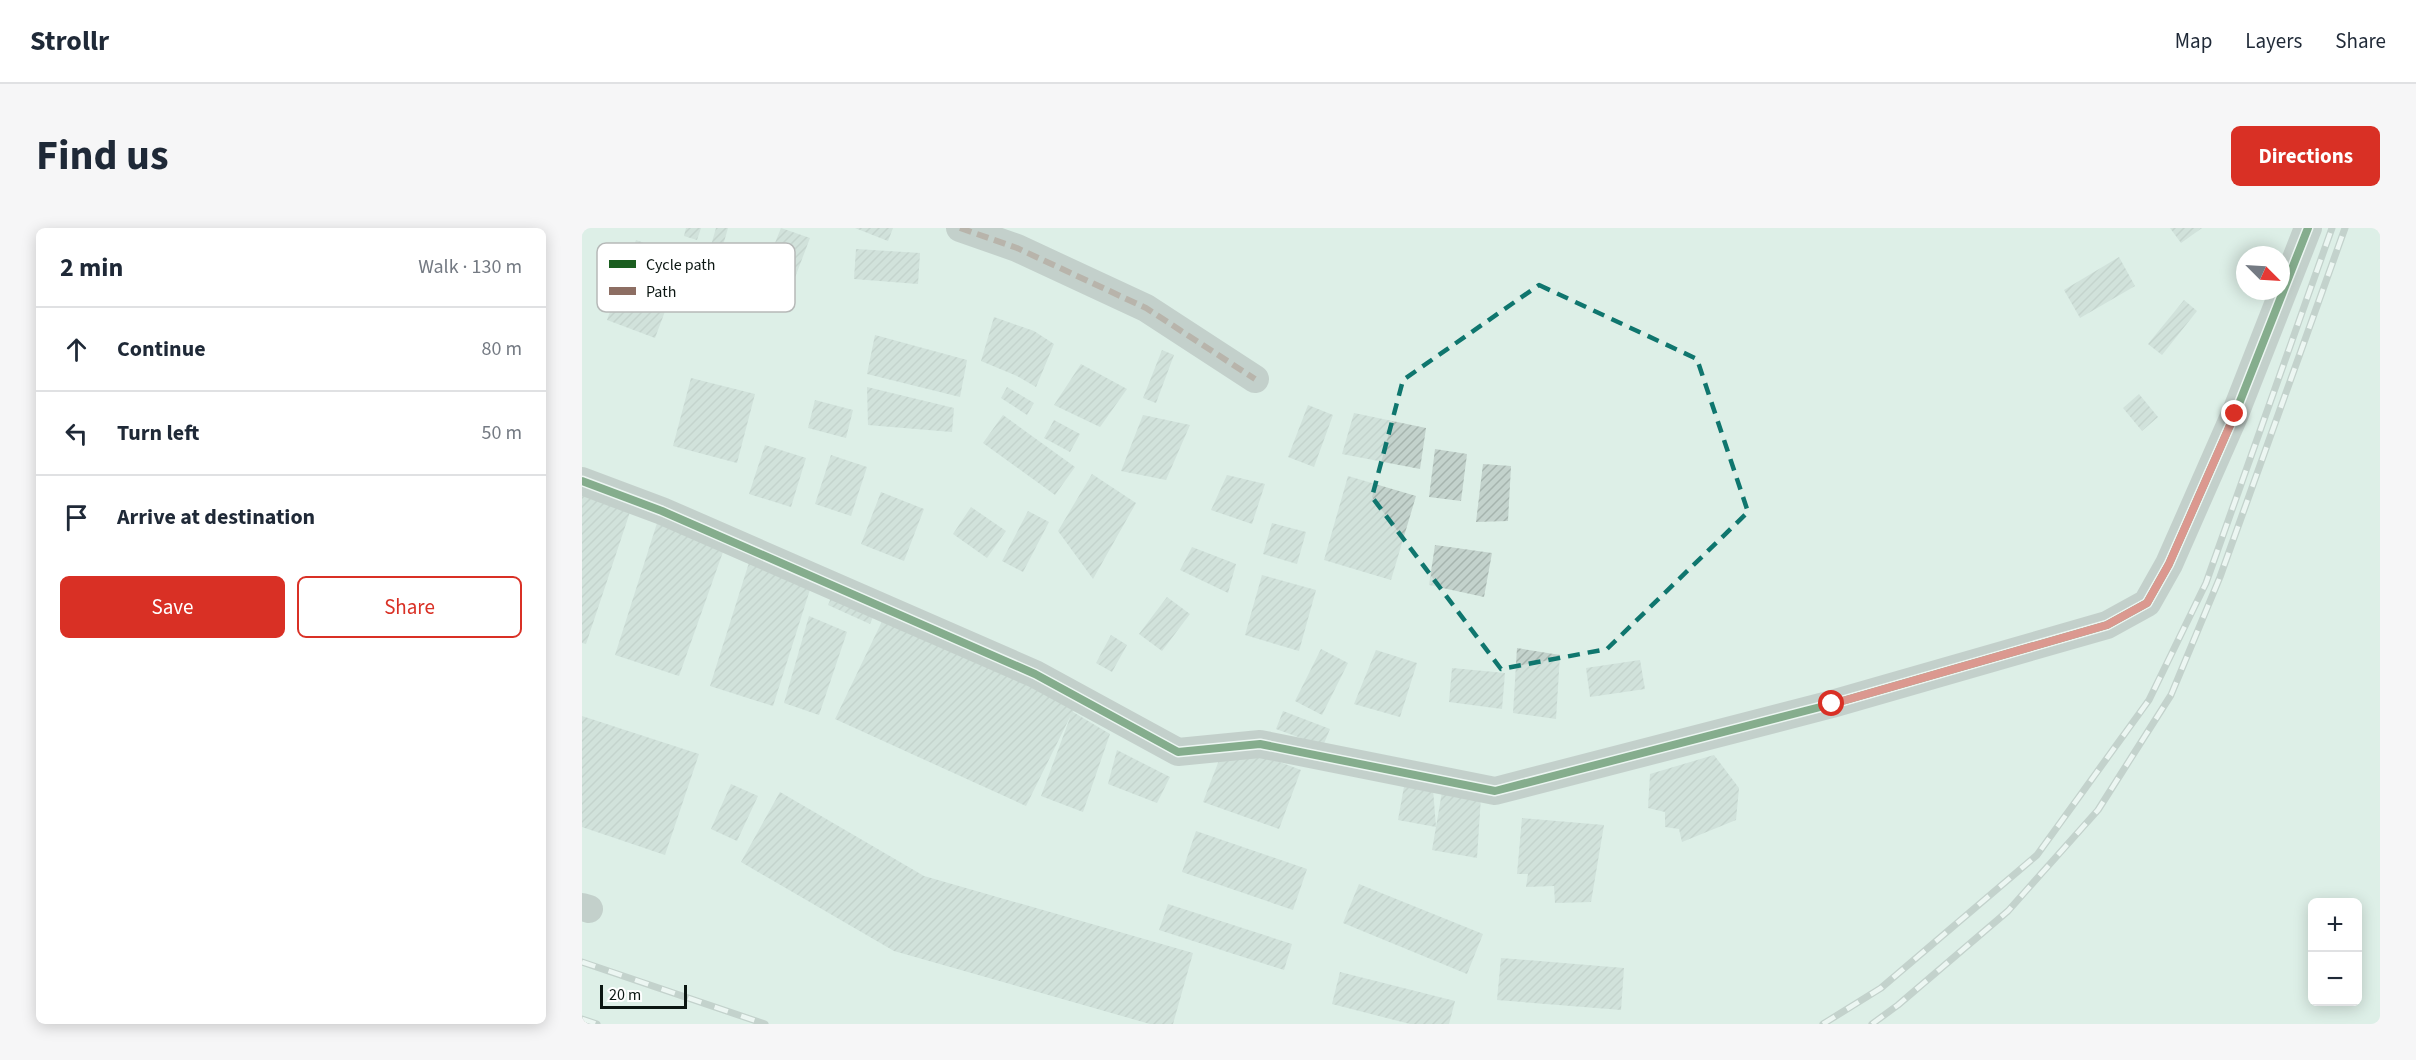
<!DOCTYPE html>
<html lang="en">
<head>
<meta charset="utf-8">
<style>
	body { margin:0; font-family:"Source Sans 3",sans-serif; background:#f6f6f7; color:#1f2937 }
	.controls { position:absolute; right:18px; bottom:18px; display:grid; overflow:hidden; border-radius:9px; box-shadow:0 3px 15px #0003 }
	.controls button { width:54px; height:54px; display:grid; place-items:center; padding:0; border:0; border-bottom:2px solid #e0e1e3; background:#fff; color:#1f2937; font:30px sans-serif }
	.compass { position:absolute; left:1654px; top:18px; width:54px; height:54px; border-radius:50%; background:#fff; box-shadow:0 3px 15px #0003; rotate:114deg }
	.scale { position:absolute; left:18px; bottom:15px; width:87px; box-sizing:border-box; padding-left:6px; border:3px solid #0b1612; border-top:0; font-size:16px; line-height:21px; white-space:nowrap; color:#0b1612; -webkit-text-stroke:4px #fff; paint-order:stroke }
	.stop { position:absolute; width:18px; height:18px; margin:-14px; border:4px solid #d93025; border-radius:50%; background:#fff }
	.stop.end { background:#d93025; border-color:#fff; box-shadow:0 2px 6px #0008 }
	.list { margin:0; padding:0; list-style:none }
	h2 { display:flex; justify-content:space-between; align-items:center; height:78px; margin:0; padding:0 24px; font-size:26px }
	h2 small { font-size:20px; font-weight:400; color:#747a83 }
	.list li { display:grid; grid-template-columns:39px 1fr auto; gap:18px; align-items:center; box-sizing:border-box; height:84px; padding:0 24px; border-top:2px solid #e0e1e3 }
	.list b { display:block; font-size:22px; white-space:nowrap }
	.list em { font-size:20px; font-style:normal; color:#747a83 }
	.actions { display:flex; gap:12px; padding:18px 24px }
	.actions a { flex:1; padding:14px 0; border:2px solid #d93025; border-radius:9px; text-align:center; font-size:21px; color:#d93025 }
	.actions .main { background:#d93025; color:#fff }
	.icon { flex:none; width:33px; height:33px; fill:none; stroke:currentColor; stroke-width:2; stroke-linecap:round; stroke-linejoin:round }
	.map { position:relative; flex:none; width:1798px; height:796px; overflow:hidden; border-radius:9px }
	header { display:flex; align-items:center; gap:36px; box-sizing:border-box; height:84px; padding:0 30px; background:#fff; border-bottom:2px solid #e0e1e3 }
	header strong { font-size:28px }
	nav { display:flex; gap:33px; margin-inline-start:auto; font-size:21px }
	.intro { display:flex; align-items:center; justify-content:space-between; box-sizing:border-box; height:144px; padding:0 36px }
	h1 { margin:0; font-size:42px }
	.button { padding:15px 27px; border-radius:9px; background:#d93025; color:#fff; font-size:21px; font-weight:700 }
	main { display:flex; gap:36px; padding:0 36px }
	aside { flex:1; background:#fff; border-radius:9px; box-shadow:0 3px 15px #0003 }
	.map>svg:first-child { display:block }
	.building { fill:url(#building-hatch) }
	.lines { fill:none; stroke-linecap:round; stroke-linejoin:round }
	.minor { stroke:#a5aca9; stroke-width:28 }
	.rail-casing { stroke:#a5afab; stroke-width:7 }
	.rail { stroke:#fff; stroke-width:4.5; stroke-dasharray:14; stroke-linecap:butt }
	.quiet { stroke:#8d6e63; stroke-width:6; stroke-dasharray:12 6; stroke-linecap:butt }
	.cycleway-casing { stroke:#fff; stroke-width:11 }
	.cycleway { stroke:#1b5e20; stroke-width:8 }
	.route { stroke:#d93025; stroke-width:8 }
	.marked { fill:none; stroke:#0f766e; stroke-width:4.5; stroke-dasharray:12 8; stroke-linejoin:round }
	.key { fill:#fff; stroke:#b6b9b8; stroke-width:1.5 }
	.key-label { font-size:16px; fill:#0b1612 }
</style>
</head>
<body>
<header>
<strong>Strollr</strong>
<nav><a>Map</a><a>Layers</a><a>Share</a></nav>
</header>
<div class="intro"><h1>Find us</h1><a class="button">Directions</a></div>
<main>
<aside>
<h2>2 min<small>Walk · 130 m</small></h2>
<ul class="list">
<li><svg class="icon" aria-label="ahead" viewBox="0 0 24 24"><path d="M12 20V5M6 11l6-6 6 6"/></svg><div><b>Continue</b></div><em>80 m</em></li>
<li><svg class="icon" aria-label="left" viewBox="0 0 24 24"><path d="M17 20v-9H6M10 6l-5 5 5 5"/></svg><div><b>Turn left</b></div><em>50 m</em></li>
<li><svg class="icon" aria-label="arrive" viewBox="0 0 24 24"><path d="M6 21V4h12l-3 4 3 4H6"/></svg><div><b>Arrive at destination</b></div></li>
</ul>
<div class="actions"><a class="main">Save</a><a>Share</a></div>
</aside>
<div class="map">
<svg width="1798" height="796" viewBox="0 0 1798 796">
	<defs>
		<pattern id="building-hatch" width="6" height="6" patternUnits="userSpaceOnUse" patternTransform="scale(1.5)"><rect width="6" height="6" fill="#c3d2cc"/><path d="M-1 1l2-2M0 6l6-6M5 7l2-2" fill="none" stroke="#a6b4ae"/></pattern>
	</defs>
	<rect width="100%" height="100%" fill="#ddefe7"/>
	<!-- building -->
	<g class="building">
		<polygon points="104,0 119,0 115,12 102,8"/>
		<polygon points="134,0 146,0 139,24 128,21"/>
		<polygon points="199,0 228,10 209,60 182,50 179,61 133,49 139,24 185,35"/>
		<polygon points="273,0 311,0 306,13"/>
		<polygon points="1588,0 1620,0 1599,15"/>
		<polygon points="54,12 103,30 73,110 25,92"/>
		<polygon points="274,21 338,25 336,56 272,51"/>
		<polygon points="1537,29 1553,58 1498,90 1482,62"/>
		<polygon points="1602,72 1615,83 1580,127 1566,116"/>
		<polygon points="412,89 452,103 472,116 454,159 435,148 399,133"/>
		<polygon points="293,107 385,132 378,169 285,146"/>
		<polygon points="580,122 592,127 574,175 561,170"/>
		<polygon points="499,136 545,161 518,199 472,177"/>
		<polygon points="109,150 173,166 155,235 91,218"/>
		<polygon points="285,159 372,180 370,204 286,197"/>
		<polygon points="425,159 452,175 445,187 419,170"/>
		<polygon points="1557,166 1576,189 1560,203 1541,180"/>
		<polygon points="233,172 271,182 264,210 226,200"/>
		<polygon points="726,177 751,187 732,239 706,229"/>
		<polygon points="772,185 844,200 838,241 760,226"/>
		<polygon points="421,187 493,239 473,267 401,215"/>
		<polygon points="561,187 608,197 584,252 539,243"/>
		<polygon points="472,192 498,206 488,224 462,210"/>
		<polygon points="183,217 224,230 209,279 167,266"/>
		<polygon points="853,221 885,226 879,273 847,269"/>
		<polygon points="249,227 285,239 269,288 233,276"/>
		<polygon points="901,236 929,238 926,293 894,294"/>
		<polygon points="510,246 554,275 511,351 476,303"/>
		<polygon points="645,247 683,256 670,296 629,282"/>
		<polygon points="766,248 834,268 809,352 742,332"/>
		<polygon points="299,264 342,281 322,333 279,316"/>
		<polygon points="0,265 49,281 4,416 0,415"/>
		<polygon points="389,279 424,303 405,330 371,306"/>
		<polygon points="446,283 467,294 441,344 420,333"/>
		<polygon points="76,292 142,321 97,448 33,427"/>
		<polygon points="690,295 724,304 715,336 681,326"/>
		<polygon points="853,317 910,325 902,369 847,357"/>
		<polygon points="610,319 654,336 646,365 598,342"/>
		<polygon points="171,322 231,352 191,478 128,458"/>
		<polygon points="680,347 734,362 717,423 663,407"/>
		<polygon points="255,356 297,375 288,396 246,377"/>
		<polygon points="585,369 608,386 580,423 557,406"/>
		<polygon points="304,385 496,474 491,484 528,506 501,584 459,568 489,487 444,578 253,491"/>
		<polygon points="227,388 265,404 237,487 202,475"/>
		<polygon points="529,407 545,417 530,444 514,435"/>
		<polygon points="935,420 978,427 974,491 931,485"/>
		<polygon points="739,421 766,435 740,487 713,473"/>
		<polygon points="794,422 835,435 818,489 772,476"/>
		<polygon points="1058,432 1063,461 1008,469 1004,440"/>
		<polygon points="870,440 923,445 920,481 867,474"/>
		<polygon points="701,483 748,501 741,518 694,501"/>
		<polygon points="0,488 117,526 83,627 0,599"/>
		<polygon points="644,514 719,542 697,601 621,574"/>
		<polygon points="535,522 588,549 575,575 526,556"/>
		<polygon points="1132,527 1157,560 1154,592 1100,614 1097,601 1083,599 1083,584 1066,580 1068,546"/>
		<polygon points="823,553 851,561 854,599 860,564 899,568 895,630 850,622 854,599 816,592"/>
		<polygon points="149,556 176,568 155,613 129,601"/>
		<polygon points="198,564 342,648 611,725 591,796 568,796 312,723 159,634"/>
		<polygon points="940,590 1022,597 1009,674 973,675 972,658 944,659 946,646 935,646"/>
		<polygon points="614,603 725,641 711,682 600,644"/>
		<polygon points="777,656 901,706 885,746 761,695"/>
		<polygon points="586,676 710,716 702,742 577,702"/>
		<polygon points="919,730 1042,740 1039,782 915,772"/>
		<polygon points="758,744 873,773 867,796 828,796 750,776"/>
	</g>
	<g class="lines">
		<!-- minor -->
		<g class="minor">
			<polyline points="378,0 435,20 564,80 673,151"/>
			<polyline points="0,253 80,283 453,446 596,524 678,516 913,563 1250,476 1525,397 1565,375 1587,336 1653,186 1726,0"/>
			<polyline points="0,679 7,681"/>
		</g>
		<!-- rail casing -->
		<g class="rail-casing">
			<g id="rail">
				<polyline points="0,734 183,796"/>
				<polyline points="0,791 15,796"/>
				<polyline points="1241,796 1299,760 1455,627 1567,472 1624,355 1750,0"/>
				<polyline points="1290,796 1316,777 1426,683 1516,582 1589,467 1638,349 1763,0"/>
			</g>
		</g>
		<!-- rail -->
		<use href="#rail" class="rail"/>
		<!-- quiet -->
		<polyline class="quiet" points="378,0 435,20 564,80 673,151"/>
		<!-- cycleway casing -->
		<g class="cycleway-casing">
			<polyline id="cycleway" points="0,253 80,283 453,446 596,524 678,516 913,563 1250,476 1525,397 1565,375 1587,336 1653,186 1726,0"/>
		</g>
		<!-- cycleway -->
		<use href="#cycleway" class="cycleway"/>
	</g>
	<g class="lines">
		<!-- route -->
		<polyline class="route" points="1250,476 1525,397 1565,375 1587,336 1653,186"/>
	</g>
	<!-- marked area -->
	<path d="M0 0H1798V796H0ZM 957,57 L 1115,131 L 1166,284 L 1025,421 L 919,441 L 790,269 L 821,152 Z" fill="#ddefe7" fill-opacity=".55" fill-rule="evenodd"/>
	<path class="marked" d="M 957,57 L 1115,131 L 1166,284 L 1025,421 L 919,441 L 790,269 L 821,152 Z"/>
	<!-- legend -->
	<rect x="15" y="15" width="198" height="69" rx="9" class="key"/>
	<rect x="27" y="32" width="27" height="8" fill="#1b5e20"/>
	<rect x="27" y="59" width="27" height="8" fill="#8d6e63"/>
	<g class="key-label">
		<text x="64" y="42">Cycle path</text>
		<text x="64" y="69">Path</text>
	</g>
</svg>
<div class="controls">
<button>+</button>
<button>−</button>
</div>
<svg class="compass" viewBox="-18 -18 36 36"><path d="M0-13l5 13h-10z" fill="#e53935"/><path d="M0 13l5-13h-10z" fill="#747a83"/></svg>
<div class="scale">20 m</div>
<div class="stop" style="left:1250px;top:476px"></div>
<div class="stop end" style="left:1653px;top:186px"></div>
</div>
</main>
</body>
</html>
